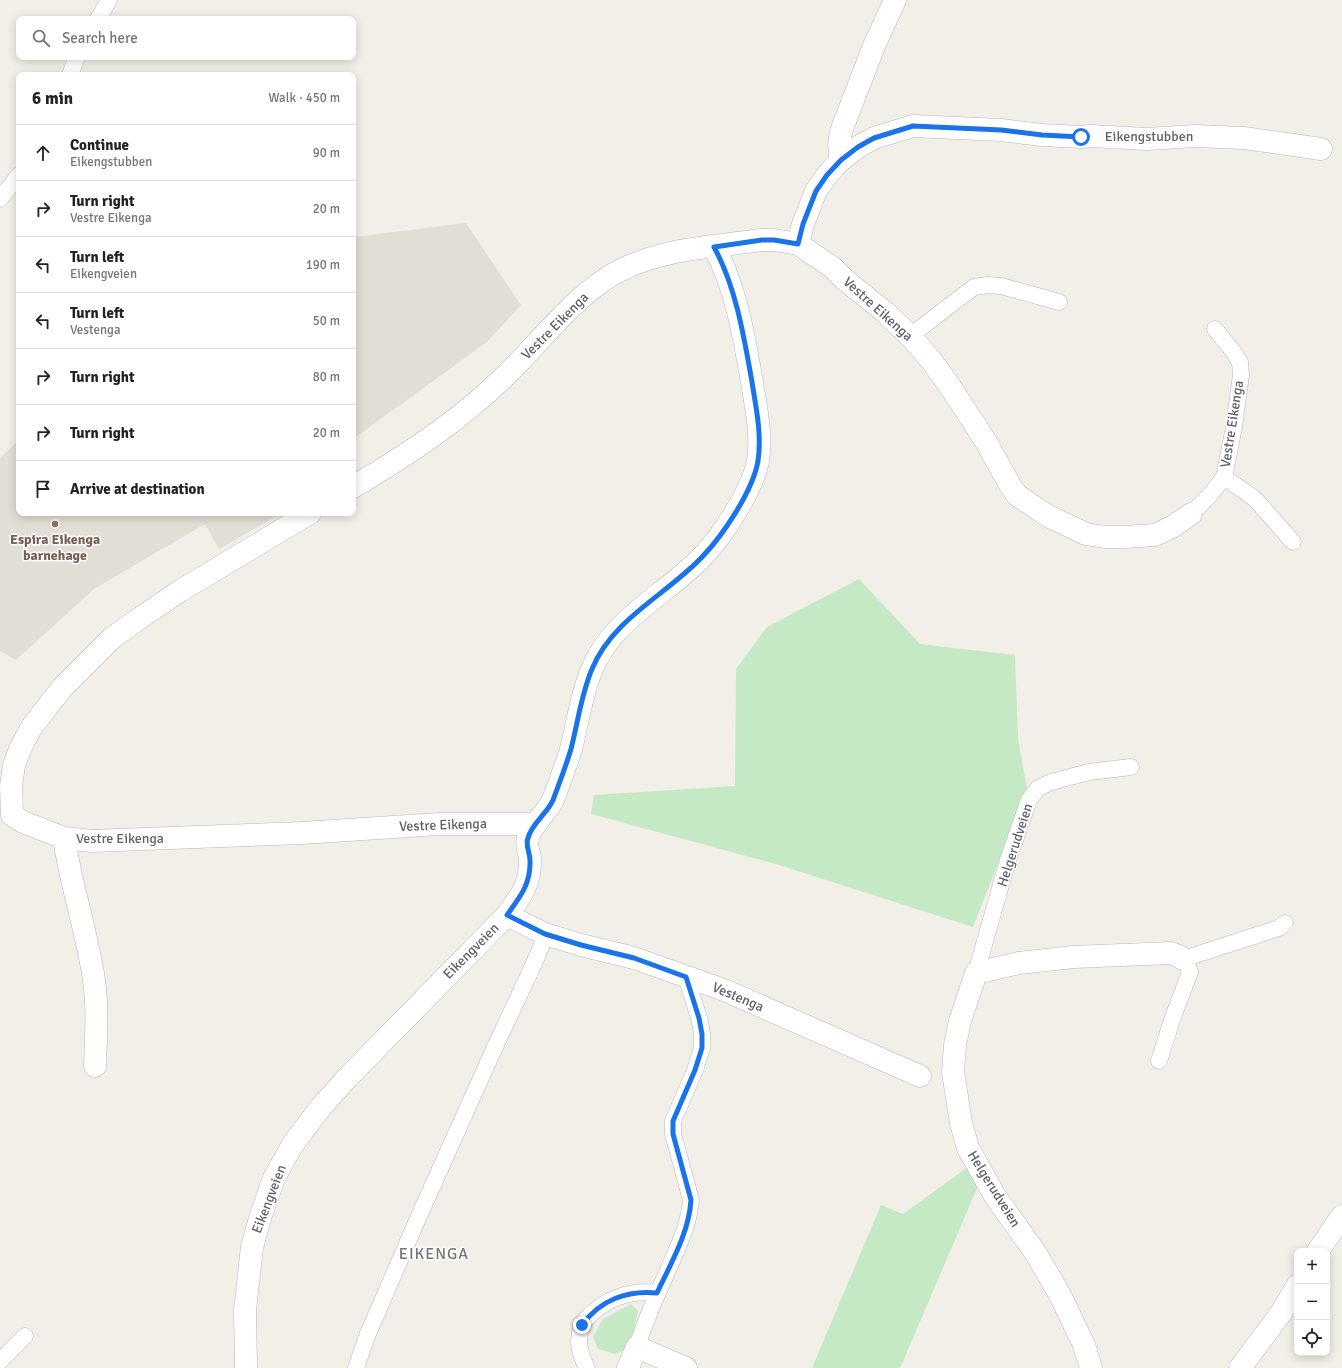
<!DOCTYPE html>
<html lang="en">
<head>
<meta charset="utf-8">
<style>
	body { margin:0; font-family:Signika,sans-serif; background:#f2f2f2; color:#222 }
	.controls { position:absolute; right:12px; bottom:12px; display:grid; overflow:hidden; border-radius:8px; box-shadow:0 2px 10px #0003 }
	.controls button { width:36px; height:36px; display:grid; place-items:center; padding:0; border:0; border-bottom:1px solid #e0e0e0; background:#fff; color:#222; font:20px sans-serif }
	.stop { position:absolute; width:12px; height:12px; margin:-9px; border:3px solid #1a73e8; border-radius:50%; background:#fff }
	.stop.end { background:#1a73e8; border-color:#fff; box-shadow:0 1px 4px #0008 }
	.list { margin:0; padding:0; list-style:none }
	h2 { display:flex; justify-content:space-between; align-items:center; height:52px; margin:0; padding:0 16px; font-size:17px }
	h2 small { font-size:13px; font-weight:400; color:#767676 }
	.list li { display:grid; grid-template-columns:26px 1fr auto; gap:12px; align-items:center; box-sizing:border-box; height:56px; padding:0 16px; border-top:1px solid #e0e0e0 }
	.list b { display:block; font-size:15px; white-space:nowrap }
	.list p { margin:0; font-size:13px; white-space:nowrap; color:#767676 }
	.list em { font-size:13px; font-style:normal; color:#767676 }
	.icon { flex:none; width:22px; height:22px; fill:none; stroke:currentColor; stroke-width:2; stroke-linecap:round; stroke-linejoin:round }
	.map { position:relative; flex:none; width:1342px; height:1368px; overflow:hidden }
	.search { position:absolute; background:#fff; box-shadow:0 2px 10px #0003; left:16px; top:16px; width:340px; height:44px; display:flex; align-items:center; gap:10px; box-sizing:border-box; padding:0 14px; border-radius:8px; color:#767676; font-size:15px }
	.panel { position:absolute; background:#fff; box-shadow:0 2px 10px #0003; left:16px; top:72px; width:340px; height:444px; border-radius:8px }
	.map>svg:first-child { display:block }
	.education { fill:#e1ded6 }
	.green { fill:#c5e8c5 }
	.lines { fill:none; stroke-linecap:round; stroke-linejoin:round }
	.lane-casing { stroke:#b5b8bc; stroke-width:17 }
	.street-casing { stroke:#b5b8bc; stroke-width:23 }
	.lane { stroke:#fff; stroke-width:16 }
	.street { stroke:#fff; stroke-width:22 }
	.route { stroke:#1a73e8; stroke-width:5 }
	.education-dot { fill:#8d6e63; stroke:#fff; stroke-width:1.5 }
	.labels { text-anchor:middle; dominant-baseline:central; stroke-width:3; stroke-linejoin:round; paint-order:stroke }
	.street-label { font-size:14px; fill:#5f6368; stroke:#fff }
	.education-label { font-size:14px; font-weight:bold; fill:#785e54; stroke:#fff }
	.quarter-label { font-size:16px; letter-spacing:1px; fill:#70757a; stroke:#fff }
</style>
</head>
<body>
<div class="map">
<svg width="1342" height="1368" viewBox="0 0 1342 1368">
	<rect width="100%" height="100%" fill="#f1efe8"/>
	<!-- education -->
	<g class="education">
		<polygon points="466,223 521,305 487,342 353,439 353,237"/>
		<polygon points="19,440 19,513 282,513 219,549 205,524 94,589 16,660 0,651 0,458"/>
	</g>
	<!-- green -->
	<g class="green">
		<polygon points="859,579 920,644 1015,655 1018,738 1027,790 973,927 776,864 591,814 594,795 735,786 736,669 767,627"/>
		<polygon points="968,1167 978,1186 901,1366 898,1368 812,1368 881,1205 903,1214"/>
		<polygon points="631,1304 638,1311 630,1348 615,1354 598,1349 593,1337 603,1319"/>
	</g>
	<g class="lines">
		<!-- lane casing -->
		<g class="lane-casing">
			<g id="lane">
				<polyline points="98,19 109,0"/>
				<polyline points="70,75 77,57"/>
				<polyline points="0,199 19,175"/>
				<polyline points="910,336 974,287 988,285 1001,286 1059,302"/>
				<polyline points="1224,477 1255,499 1293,542"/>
				<polyline points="1191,514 1210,495 1224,477 1234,427 1241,375 1240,362 1232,350 1215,329"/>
				<polyline points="976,973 1008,860 1029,800 1038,788 1051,782 1089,772 1131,767"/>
				<polyline points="1159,1061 1173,1017 1190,972 1187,964 1183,959 1279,928 1285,923"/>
				<path d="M 637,1347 C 645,1320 657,1295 668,1270 C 678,1247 689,1225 691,1200 L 673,1134 L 673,1121 L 695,1070 L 702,1048 L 702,1033 L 699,1018 L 686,977"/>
				<polyline points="0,1361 25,1336"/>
				<polyline points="356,1368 367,1336 419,1216 494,1049 531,970 542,945 545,934"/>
				<path d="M 587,1368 C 580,1354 576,1341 582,1326 C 583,1321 588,1317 591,1314 C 610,1297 633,1290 657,1293"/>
			</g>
		</g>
		<!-- street casing -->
		<g class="street-casing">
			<g id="street">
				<path d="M 841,160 C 838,147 839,138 843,126 L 874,46 L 895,0"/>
				<polyline points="798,244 803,224 816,191 827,175 841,160 858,147 874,138 913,126 1001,130 1042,135 1081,137 1091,136 1147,139 1195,136 1244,138 1321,149"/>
				<path d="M 353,487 C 407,455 459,421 504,377 C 539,344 576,293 619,271 C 663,248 714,247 762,240 L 774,240 L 798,244 L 832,267 L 845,280 L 885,312 L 910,336 L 931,360 L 951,388 L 985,440 L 1010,485 L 1017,495 L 1033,506 L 1048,516 L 1086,534 L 1105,537 L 1124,537 L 1155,535 L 1172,527 L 1191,514"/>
				<polyline points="310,513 180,591 140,618 112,638 62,688 31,728 20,749 14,765 11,786 12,815 23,822 64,838 92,841 302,833 439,824 536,824"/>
				<path d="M 64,838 C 71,886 87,932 94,980 C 98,1008 96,1038 95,1066"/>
				<polyline points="507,915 545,934 581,945 634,958 724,990 920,1076"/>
				<polyline points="1318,1251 1342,1216"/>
				<path d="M 246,1368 L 245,1310 L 252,1247 L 261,1215 L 274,1178 L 293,1144 L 321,1107 L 348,1077 L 507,915 C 520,897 531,884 530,860 C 530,853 525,845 528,838 C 532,823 547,813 553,800 C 559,783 566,766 571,749 C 578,722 581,695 592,669 C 613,618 667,594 703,556 C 724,534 752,490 758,461 C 762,434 756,408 752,382 C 744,337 736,287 714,247"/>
				<polyline points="628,1368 637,1347 686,1368"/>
				<polyline points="1091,1368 1084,1345 1060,1295 1035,1252 995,1196 968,1148 961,1123 953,1072 955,1045 960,1021 976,973 1019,963 1073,957 1171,953 1181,957 1183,959"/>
				<polyline points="1240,1368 1281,1313 1297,1286"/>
			</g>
		</g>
		<!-- lane -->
		<use href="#lane" class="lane"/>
		<!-- street -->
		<use href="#street" class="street"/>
	</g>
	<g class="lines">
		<!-- route -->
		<path class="route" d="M 582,1325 C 600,1300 627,1290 657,1293 C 671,1263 689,1233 691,1200 L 673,1134 L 673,1121 L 695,1070 L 702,1048 L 702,1034 L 699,1018 L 686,977 L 634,958 L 581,945 L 545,934 L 507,915 C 520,897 531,884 530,860 C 530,853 525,845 528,838 C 532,823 547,814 553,800 C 559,784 566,766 571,749 C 578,722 581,695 592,669 C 613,618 668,594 703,556 C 724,534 753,490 758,461 C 762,434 756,408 752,382 C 744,337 736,287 714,247 L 762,240 L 774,240 L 798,244 L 803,224 L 816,191 L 827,175 L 841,160 L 858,147 L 874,138 L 913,126 L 1001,130 L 1042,135 L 1081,137"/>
	</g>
	<!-- markers -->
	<circle class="education-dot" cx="55" cy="524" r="4"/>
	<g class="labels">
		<!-- street labels -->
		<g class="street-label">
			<text x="1149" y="136">Eikengstubben</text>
			<text transform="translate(878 309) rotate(42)">Vestre Eikenga</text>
			<text transform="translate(555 326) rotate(-45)">Vestre Eikenga</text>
			<text transform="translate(1232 424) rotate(-81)">Vestre Eikenga</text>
			<text transform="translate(443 825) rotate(-2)">Vestre Eikenga</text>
			<text x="120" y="838">Vestre Eikenga</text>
			<text transform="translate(1015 845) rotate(-72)">Helgerudveien</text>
			<text transform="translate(471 951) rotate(-45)">Eikengveien</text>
			<text transform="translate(738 997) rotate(23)">Vestenga</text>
			<text transform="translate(994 1189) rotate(58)">Helgerudveien</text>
			<text transform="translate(269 1199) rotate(-69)">Eikengveien</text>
		</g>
		<!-- education labels -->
		<g class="education-label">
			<text x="55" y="539">Espira Eikenga<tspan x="55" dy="16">barnehage</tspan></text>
		</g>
		<!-- quarter labels -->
		<g class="quarter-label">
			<text x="434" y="1254">EIKENGA</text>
		</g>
	</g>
</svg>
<div class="controls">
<button>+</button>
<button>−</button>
<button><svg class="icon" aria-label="locate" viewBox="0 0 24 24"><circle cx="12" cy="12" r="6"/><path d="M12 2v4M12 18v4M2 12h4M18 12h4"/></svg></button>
</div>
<div class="stop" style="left:1081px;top:137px"></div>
<div class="stop end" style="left:582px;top:1325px"></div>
<div class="search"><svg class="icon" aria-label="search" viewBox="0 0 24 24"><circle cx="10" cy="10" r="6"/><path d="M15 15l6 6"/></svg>Search here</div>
<section class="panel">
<h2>6 min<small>Walk · 450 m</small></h2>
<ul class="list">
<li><svg class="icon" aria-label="ahead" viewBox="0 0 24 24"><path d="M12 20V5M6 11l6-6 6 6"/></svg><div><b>Continue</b><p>Eikengstubben</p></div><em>90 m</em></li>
<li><svg class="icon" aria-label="right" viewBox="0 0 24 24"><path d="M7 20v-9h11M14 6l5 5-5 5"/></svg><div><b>Turn right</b><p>Vestre Eikenga</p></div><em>20 m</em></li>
<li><svg class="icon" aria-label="left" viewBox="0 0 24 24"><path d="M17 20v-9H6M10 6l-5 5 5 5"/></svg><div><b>Turn left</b><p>Eikengveien</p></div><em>190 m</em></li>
<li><svg class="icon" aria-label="left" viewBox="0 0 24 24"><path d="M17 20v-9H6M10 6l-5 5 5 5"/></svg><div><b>Turn left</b><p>Vestenga</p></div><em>50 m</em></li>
<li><svg class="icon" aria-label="right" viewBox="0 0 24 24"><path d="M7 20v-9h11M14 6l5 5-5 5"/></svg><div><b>Turn right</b></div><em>80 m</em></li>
<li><svg class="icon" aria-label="right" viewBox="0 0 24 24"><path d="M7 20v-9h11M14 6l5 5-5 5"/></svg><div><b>Turn right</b></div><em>20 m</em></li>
<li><svg class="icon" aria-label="arrive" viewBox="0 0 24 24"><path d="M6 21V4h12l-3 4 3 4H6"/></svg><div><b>Arrive at destination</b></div></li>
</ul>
</section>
</div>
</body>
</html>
